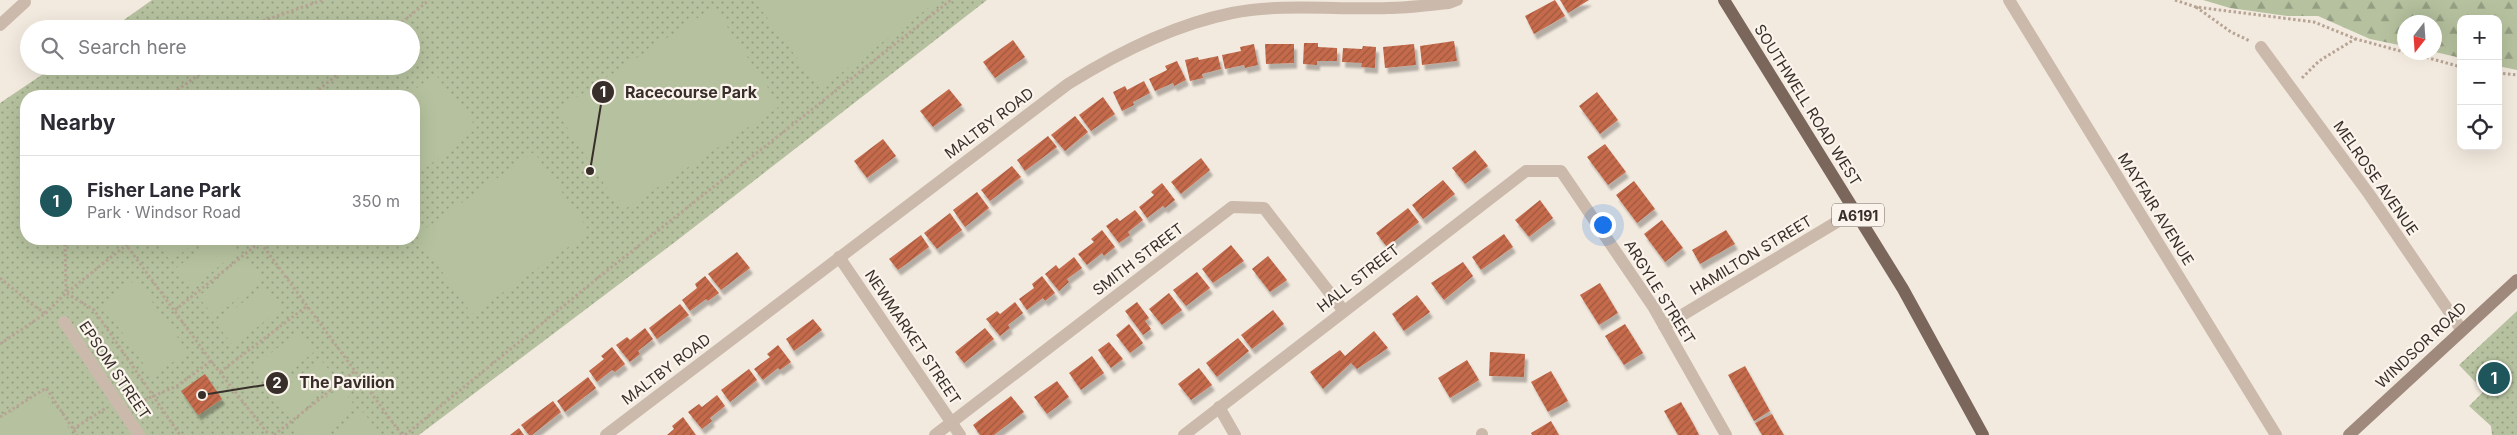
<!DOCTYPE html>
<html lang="en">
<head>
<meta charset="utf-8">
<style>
	body { margin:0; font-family:Inter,sans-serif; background:#f7f7f7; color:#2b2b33 }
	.controls { position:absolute; right:15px; top:15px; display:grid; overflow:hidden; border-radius:10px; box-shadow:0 5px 20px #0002 }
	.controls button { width:45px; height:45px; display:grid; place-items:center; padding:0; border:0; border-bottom:1px solid #e1e1e2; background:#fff; color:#2b2b33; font:25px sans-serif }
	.compass { position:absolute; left:2397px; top:15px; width:45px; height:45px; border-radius:50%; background:#fff; box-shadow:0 5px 20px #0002; rotate:197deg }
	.you { position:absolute; left:1602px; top:224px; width:18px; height:18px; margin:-12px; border:4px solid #fff; border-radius:50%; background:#1a73e8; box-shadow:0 0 0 8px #1a73e833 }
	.badge { display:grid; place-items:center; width:32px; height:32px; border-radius:50%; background:#1f565b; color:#fff; font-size:16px; font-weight:700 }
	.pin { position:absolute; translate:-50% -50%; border:2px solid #fff; box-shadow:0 1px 5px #0006 }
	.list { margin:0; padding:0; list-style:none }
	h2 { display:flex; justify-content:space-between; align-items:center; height:65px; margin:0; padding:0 20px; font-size:21px }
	h2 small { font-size:16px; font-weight:400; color:#7c7c81 }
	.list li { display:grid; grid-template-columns:32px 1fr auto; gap:15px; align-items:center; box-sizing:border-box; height:90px; padding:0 20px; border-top:1px solid #e1e1e2 }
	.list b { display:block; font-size:19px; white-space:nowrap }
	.list p { margin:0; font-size:16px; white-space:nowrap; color:#7c7c81 }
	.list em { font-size:16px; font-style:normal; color:#7c7c81 }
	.icon { flex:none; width:28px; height:28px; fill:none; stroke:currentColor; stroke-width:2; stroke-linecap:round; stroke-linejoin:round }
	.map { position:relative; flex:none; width:2517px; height:435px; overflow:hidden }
	.search { position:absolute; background:#fff; box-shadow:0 5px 20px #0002; left:20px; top:20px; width:400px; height:55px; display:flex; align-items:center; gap:12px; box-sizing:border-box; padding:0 18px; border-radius:28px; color:#7c7c81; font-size:19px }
	.panel { position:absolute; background:#fff; box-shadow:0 5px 20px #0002; left:20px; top:90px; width:400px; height:155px; border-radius:20px }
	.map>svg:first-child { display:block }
	.forest { fill:url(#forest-firs) }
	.park { fill:url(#park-dots); fill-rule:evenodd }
	.pitch { fill:#b6c29f }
	.building { fill:url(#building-hatch); filter:url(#shadow) }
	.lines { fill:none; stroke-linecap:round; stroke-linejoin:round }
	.path { stroke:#b7a495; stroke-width:3; stroke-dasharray:2.5 2.5; stroke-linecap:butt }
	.street { stroke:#cbbaab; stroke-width:12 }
	.secondary { stroke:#9f897c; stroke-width:12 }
	.primary { stroke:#7b665b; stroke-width:12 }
	.labels { text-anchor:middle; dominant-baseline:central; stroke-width:4.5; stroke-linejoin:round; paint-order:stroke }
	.shield { fill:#faf4ec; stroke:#736a64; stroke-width:1 }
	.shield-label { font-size:14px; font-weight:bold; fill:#392f2a }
	.street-label { font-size:15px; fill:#392f2a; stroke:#faf4ec }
	.leader { fill:none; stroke:#392f2a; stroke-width:2 }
	.callout-dot { fill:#392f2a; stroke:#faf4ec; stroke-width:2 }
	.mark-label { font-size:15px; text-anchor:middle; font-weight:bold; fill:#fff }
	.callout-label { font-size:16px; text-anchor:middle; font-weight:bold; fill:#392f2a; stroke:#faf4ec; stroke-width:4.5; stroke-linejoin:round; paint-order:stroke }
</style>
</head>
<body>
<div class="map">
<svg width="2517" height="435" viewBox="0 0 2517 435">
	<defs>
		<pattern id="forest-firs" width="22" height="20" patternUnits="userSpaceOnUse" patternTransform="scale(1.25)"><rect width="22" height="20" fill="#b6c29f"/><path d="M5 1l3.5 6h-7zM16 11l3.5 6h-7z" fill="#959e82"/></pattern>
		<pattern id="park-dots" width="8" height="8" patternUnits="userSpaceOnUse" patternTransform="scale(1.25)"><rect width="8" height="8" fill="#b6c29f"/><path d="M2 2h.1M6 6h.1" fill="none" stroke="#959e82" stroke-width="1.8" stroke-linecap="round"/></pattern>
		<pattern id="building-hatch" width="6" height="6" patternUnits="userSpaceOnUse" patternTransform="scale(1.25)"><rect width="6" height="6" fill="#c56a4b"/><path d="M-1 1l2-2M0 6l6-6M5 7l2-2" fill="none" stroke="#a1583f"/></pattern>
		<filter id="shadow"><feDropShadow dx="3" dy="5.5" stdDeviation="1" flood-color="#0004"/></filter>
	</defs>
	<rect width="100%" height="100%" fill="#f3eadf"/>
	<!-- forest -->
	<polygon class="forest" points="2203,0 2517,0 2517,70 2498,66 2498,19 2461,19 2461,58 2435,52 2434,22 2404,22 2404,46 2370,39 2318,16 2287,16 2230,8"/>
	<!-- park -->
	<g class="park">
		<path d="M 152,0 L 987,0 L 675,242 L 419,435 L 0,435 L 0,103 L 55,66 L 411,66 L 411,29 L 111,29 ZM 26,96 L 414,96 L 414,239 L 26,239 Z"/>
		<polygon points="2517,311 2517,435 2492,435 2491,426 2469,406 2484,391 2459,365"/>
	</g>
	<!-- pitch -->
	<g class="pitch">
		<polygon points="754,0 939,0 820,89"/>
		<polygon points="714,7 780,106 622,211 556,111"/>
		<polygon points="435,74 477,128 414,177 414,96 406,96"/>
		<polygon points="534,152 590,232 472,314 416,235"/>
		<polygon points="159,239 200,239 171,261 155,242"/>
		<polygon points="213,239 227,239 238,251 191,289 175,269"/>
		<polygon points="245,259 261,279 215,317 198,297"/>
		<polygon points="136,279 188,352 152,376 103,305"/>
		<polygon points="263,286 281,308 234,346 216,324"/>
		<polygon points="299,331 315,351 269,389 252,368"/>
		<polygon points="320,359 337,379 290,417 274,397"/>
		<polygon points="340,387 356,407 322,435 302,435 293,425"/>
		<polygon points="44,391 73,435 0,435 0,420"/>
		<polygon points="362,411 381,434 379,435 332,435"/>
	</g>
	<!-- building -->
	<g class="building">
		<polygon points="1555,0 1565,16 1534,34 1525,16"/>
		<polygon points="1560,0 1589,0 1568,13"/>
		<polygon points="1013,40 1025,57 995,78 983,62"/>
		<polygon points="1454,41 1457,61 1422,65 1420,46"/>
		<polygon points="1304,43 1318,43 1318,47 1337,48 1337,61 1317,61 1317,65 1303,64"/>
		<polygon points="1254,44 1258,65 1245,68 1244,65 1225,69 1222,55 1241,51 1240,47"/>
		<polygon points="1265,44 1294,44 1294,63 1266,64"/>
		<polygon points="1414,44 1416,65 1385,68 1383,47"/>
		<polygon points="1363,46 1376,47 1375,68 1361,67 1362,63 1342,62 1343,48 1362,49"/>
		<polygon points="1218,56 1221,69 1202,74 1203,78 1190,81 1185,60 1198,57 1199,60"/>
		<polygon points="1177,61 1186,80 1174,86 1173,83 1155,91 1149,79 1167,70 1165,66"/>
		<polygon points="1144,81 1150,93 1133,102 1134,105 1122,111 1113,92 1125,86 1127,90"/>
		<polygon points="949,89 962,105 933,127 920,111"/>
		<polygon points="1597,92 1618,120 1600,134 1579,106"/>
		<polygon points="1103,97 1115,114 1091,131 1079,115"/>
		<polygon points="1075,116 1088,132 1065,151 1051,135"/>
		<polygon points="1048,136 1057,147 1025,171 1017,160"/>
		<polygon points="883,139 896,156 867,178 854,161"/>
		<polygon points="1605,144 1626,172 1608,185 1587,157"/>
		<polygon points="1475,150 1488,166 1465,184 1452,168"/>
		<polygon points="1201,158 1210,170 1181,194 1171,182"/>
		<polygon points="1012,166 1021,177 990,201 981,190"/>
		<polygon points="1443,180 1455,194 1423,219 1412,205"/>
		<polygon points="1634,181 1655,209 1637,223 1616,195"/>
		<polygon points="1162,183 1175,200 1165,208 1163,206 1147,218 1139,207 1154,195 1151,192"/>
		<polygon points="977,192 989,208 965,227 953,210"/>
		<polygon points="1540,200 1553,218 1529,237 1515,220"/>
		<polygon points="1408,208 1419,222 1387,247 1376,233"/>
		<polygon points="1135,210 1143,220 1128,232 1130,235 1119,243 1106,226 1117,218 1120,221"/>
		<polygon points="950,213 962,230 937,249 924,233"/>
		<polygon points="1662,220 1683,248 1665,262 1644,234"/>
		<polygon points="1102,230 1115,247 1104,256 1102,253 1087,265 1078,254 1094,242 1091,239"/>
		<polygon points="1726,230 1735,244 1700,264 1692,250"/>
		<polygon points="1504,234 1513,247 1481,270 1472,257"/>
		<polygon points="921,235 929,247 898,270 889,259"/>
		<polygon points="1231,245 1244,261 1213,283 1202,269"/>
		<polygon points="737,252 750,268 721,290 708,274"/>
		<polygon points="1268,256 1287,280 1270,292 1252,269"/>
		<polygon points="1074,257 1082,268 1067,279 1069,282 1059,291 1045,274 1056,265 1059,269"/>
		<polygon points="1463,262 1473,276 1444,300 1431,283"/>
		<polygon points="1197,272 1210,288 1186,306 1173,290"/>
		<polygon points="705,276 719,293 708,301 706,299 690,311 682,300 697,288 695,284"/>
		<polygon points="1042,276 1055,293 1045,301 1043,298 1027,310 1019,299 1034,288 1032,284"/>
		<polygon points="1600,283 1618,313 1599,325 1580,295"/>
		<polygon points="1169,293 1182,310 1162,325 1149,309"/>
		<polygon points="1417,295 1430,312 1404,331 1392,314"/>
		<polygon points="1015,302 1023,313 1008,325 1010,328 1000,336 986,319 997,311 1000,314"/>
		<polygon points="1137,302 1149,318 1145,321 1151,329 1143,335 1125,311"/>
		<polygon points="680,304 689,315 657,339 649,328"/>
		<polygon points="1273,310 1284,324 1252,349 1241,335"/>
		<polygon points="813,319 822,330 794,351 786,339"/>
		<polygon points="1129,324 1143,343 1130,353 1116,335"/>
		<polygon points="1625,324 1643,353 1624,365 1605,336"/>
		<polygon points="645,328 653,339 638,351 640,354 630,362 616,345 627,337 630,340"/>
		<polygon points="985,328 994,339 964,363 955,352"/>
		<polygon points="1374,331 1388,348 1357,369 1351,363 1323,389 1310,372 1340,350 1345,356"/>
		<polygon points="1238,338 1249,351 1217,377 1206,363"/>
		<polygon points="1109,342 1123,359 1111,368 1098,350"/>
		<polygon points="778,345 791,362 780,370 778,368 763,380 754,369 770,357 767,354"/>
		<polygon points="612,347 625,364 615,372 612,370 597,382 589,371 604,359 601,356"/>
		<polygon points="1490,352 1525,354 1524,377 1489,376"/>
		<polygon points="1092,356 1104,373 1081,390 1069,373"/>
		<polygon points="1467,360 1479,380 1450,398 1438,378"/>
		<polygon points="1745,366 1770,411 1754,421 1728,375"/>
		<polygon points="1199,368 1212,385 1191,400 1178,384"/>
		<polygon points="749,369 757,380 730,402 721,390"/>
		<polygon points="1551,371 1568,401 1548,412 1531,382"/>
		<polygon points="205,374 222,399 198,415 181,391"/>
		<polygon points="588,377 596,388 565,412 557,401"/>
		<polygon points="1057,381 1069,397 1047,414 1034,397"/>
		<polygon points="717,395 725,406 710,418 712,421 702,429 688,412 699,404 702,407"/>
		<polygon points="1011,396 1024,412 994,435 980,435 973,425"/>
		<polygon points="553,401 561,412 532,435 529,435 521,425"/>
		<polygon points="1681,402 1694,425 1699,435 1678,435 1664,411"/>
		<polygon points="1772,414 1778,425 1784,435 1762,435 1755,423"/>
		<polygon points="683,417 696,435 667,435 674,429 672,426"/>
		<polygon points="1551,421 1559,435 1532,435 1531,433"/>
		<polygon points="519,428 524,435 510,435"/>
	</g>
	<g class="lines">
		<!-- path -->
		<g class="path">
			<polyline points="2175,0 2196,7 2314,22 2356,39 2404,52"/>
			<polyline points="2196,7 2231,32 2250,41"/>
			<polyline points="245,29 248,26 323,0"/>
			<polyline points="394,29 429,0"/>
			<polyline points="2407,52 2461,67"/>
			<polyline points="2498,73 2517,75"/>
			<polyline points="2302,78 2319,61 2355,39"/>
			<polyline points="169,96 211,66"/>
			<polyline points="311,96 348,66"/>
			<polyline points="65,239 66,293 94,310 180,435"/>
			<polyline points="122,239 211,361 269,435"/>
			<polyline points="258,239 402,435"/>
			<polyline points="0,278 34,306 47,314"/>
			<polyline points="175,310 260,242"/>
			<polyline points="0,344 46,313 66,293 134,239"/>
			<polyline points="220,372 307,306"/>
			<polyline points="135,404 177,386 211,361"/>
			<polyline points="0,417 46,388 77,435"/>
			<polyline points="73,429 106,408"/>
			<polyline points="274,435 355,371"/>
			<polyline points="405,435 599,277 951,0"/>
		</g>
		<!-- street -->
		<g class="street">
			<polyline points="2009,0 2276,435"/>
			<polyline points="0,25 25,2"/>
			<polyline points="2261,47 2369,194 2461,329"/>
			<polyline points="839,257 960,435"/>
			<polyline points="64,322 139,435"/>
			<polyline points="1664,326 1855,211"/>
			<polyline points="1219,407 1235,435"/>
			<polyline points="1482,434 1482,435"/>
			<path d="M 606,435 L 1068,84 C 1119,52 1173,25 1232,13 C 1283,3 1336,10 1388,8 C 1408,8 1429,5 1449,3 L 1457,0"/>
			<polyline points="935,435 1232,207 1264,208 1343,310"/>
			<polyline points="1184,435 1526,171 1561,171 1654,308 1726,435"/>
		</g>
		<!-- secondary -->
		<polyline class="secondary" points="2349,435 2517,280"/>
		<!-- primary -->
		<polyline class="primary" points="1724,0 1903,289 1983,435"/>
	</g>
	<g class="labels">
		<!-- shield labels -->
		<rect class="shield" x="1832" y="203.5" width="52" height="23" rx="4"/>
		<g class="shield-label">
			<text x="1858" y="215">A6191</text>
		</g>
		<!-- street labels -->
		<g class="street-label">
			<text transform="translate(1808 105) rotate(58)">SOUTHWELL ROAD WEST</text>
			<text transform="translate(989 123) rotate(-37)">MALTBY ROAD</text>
			<text transform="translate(2376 178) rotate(55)">MELROSE AVENUE</text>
			<text transform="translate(2156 209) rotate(58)">MAYFAIR AVENUE</text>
			<text transform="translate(1751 255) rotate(-31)">HAMILTON STREET</text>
			<text transform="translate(1138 259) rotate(-37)">SMITH STREET</text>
			<text transform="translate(1358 278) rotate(-38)">HALL STREET</text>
			<text transform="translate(1660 292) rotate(58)">ARGYLE STREET</text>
			<text transform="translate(913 337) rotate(56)">NEWMARKET STREET</text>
			<text transform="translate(2421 345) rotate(-43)">WINDSOR ROAD</text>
			<text transform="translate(666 369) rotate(-37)">MALTBY ROAD</text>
			<text transform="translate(115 370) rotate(56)">EPSOM STREET</text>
		</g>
	</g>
	<!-- callouts -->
	<path class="leader" d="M590 171L603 92M202 395L277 383"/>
	<g class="callout-dot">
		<circle cx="590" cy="171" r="5"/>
		<circle cx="202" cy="395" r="5"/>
		<circle cx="603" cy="92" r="12"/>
		<circle cx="277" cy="383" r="12"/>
	</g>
	<g class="mark-label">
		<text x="603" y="97">1</text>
		<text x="277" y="388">2</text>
	</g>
	<g class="callout-label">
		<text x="691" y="98">Racecourse Park</text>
		<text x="347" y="388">The Pavilion</text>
	</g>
</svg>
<div class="controls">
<button>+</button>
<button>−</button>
<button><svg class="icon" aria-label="locate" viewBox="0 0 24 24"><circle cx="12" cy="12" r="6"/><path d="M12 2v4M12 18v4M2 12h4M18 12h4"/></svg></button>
</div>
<svg class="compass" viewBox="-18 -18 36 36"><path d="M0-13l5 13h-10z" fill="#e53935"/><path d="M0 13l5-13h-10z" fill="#7c7c81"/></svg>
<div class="you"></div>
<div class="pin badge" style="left:2494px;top:378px">1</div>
<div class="search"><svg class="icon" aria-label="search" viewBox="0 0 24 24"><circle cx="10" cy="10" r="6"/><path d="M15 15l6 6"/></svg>Search here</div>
<section class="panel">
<h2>Nearby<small></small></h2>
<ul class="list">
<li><span class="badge">1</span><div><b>Fisher Lane Park</b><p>Park · Windsor Road</p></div><em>350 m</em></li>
</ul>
</section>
</div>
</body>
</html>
